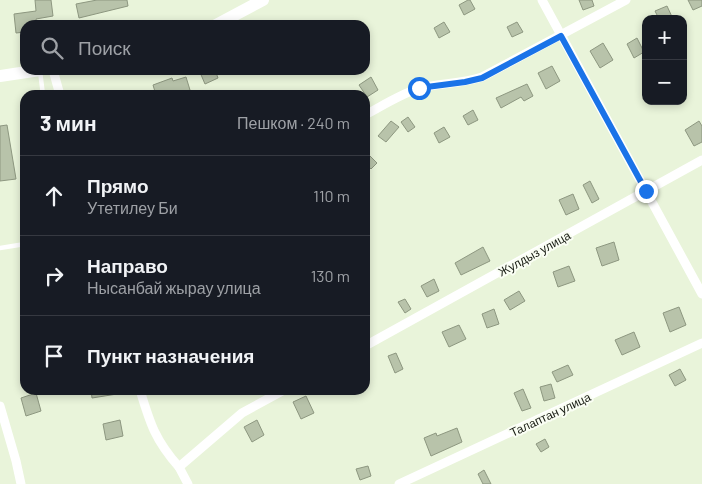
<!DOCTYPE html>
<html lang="ru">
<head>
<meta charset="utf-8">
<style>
	body { margin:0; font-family:Barlow,sans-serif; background:#20242c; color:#f1f3f6 }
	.controls { position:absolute; right:15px; top:15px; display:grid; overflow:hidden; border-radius:10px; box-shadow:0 2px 8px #0003 }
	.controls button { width:45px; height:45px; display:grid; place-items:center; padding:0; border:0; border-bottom:1px solid #363941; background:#171b24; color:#f1f3f6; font:25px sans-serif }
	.stop { position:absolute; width:15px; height:15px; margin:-11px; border:4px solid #1a73e8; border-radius:50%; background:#fff }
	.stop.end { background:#1a73e8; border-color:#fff; box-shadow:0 1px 5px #0008 }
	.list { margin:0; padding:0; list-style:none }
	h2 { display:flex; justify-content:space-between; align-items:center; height:65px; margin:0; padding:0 20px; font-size:21px }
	h2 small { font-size:16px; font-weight:400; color:#9ea1a6 }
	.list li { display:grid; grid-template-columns:32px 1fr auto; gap:15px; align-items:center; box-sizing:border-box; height:80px; padding:0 20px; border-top:1px solid #363941 }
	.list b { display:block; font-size:19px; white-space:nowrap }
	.list p { margin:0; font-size:16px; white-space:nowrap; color:#9ea1a6 }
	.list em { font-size:16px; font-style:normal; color:#9ea1a6 }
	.icon { flex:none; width:28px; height:28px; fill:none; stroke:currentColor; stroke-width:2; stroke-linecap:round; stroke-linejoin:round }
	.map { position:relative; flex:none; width:702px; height:484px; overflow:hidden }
	.search { position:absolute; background:#171b24; box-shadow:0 2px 8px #0003; left:20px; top:20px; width:350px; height:55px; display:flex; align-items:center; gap:12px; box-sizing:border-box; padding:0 18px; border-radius:15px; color:#9ea1a6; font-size:19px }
	.panel { position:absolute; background:#171b24; box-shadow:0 2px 8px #0003; left:20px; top:90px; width:350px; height:305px; border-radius:15px }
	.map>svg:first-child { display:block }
	.building { fill:#b8c3aa; stroke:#8d9780 }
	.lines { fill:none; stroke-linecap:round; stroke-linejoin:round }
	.lane { stroke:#fff; stroke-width:4.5 }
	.street { stroke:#fff; stroke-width:9 }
	.secondary { stroke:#fff; stroke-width:12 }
	.route { stroke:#1a73e8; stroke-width:6 }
	.labels { text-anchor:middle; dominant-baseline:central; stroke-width:4; stroke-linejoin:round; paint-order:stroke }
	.street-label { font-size:12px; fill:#181c13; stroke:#fafef4 }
</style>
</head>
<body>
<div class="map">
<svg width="702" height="484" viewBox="0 0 702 484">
	<rect width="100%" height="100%" fill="#e9f4da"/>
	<!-- building -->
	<g class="building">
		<polygon points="35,0 51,0 53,16 36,19 37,25 25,25 25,32 16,33 14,14 36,11"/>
		<polygon points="97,0 127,0 128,6 79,18 76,4"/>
		<polygon points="468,0 470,0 475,9 464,15 459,5"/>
		<polygon points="579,0 592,0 594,6 583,10"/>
		<polygon points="688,0 702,0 702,6 693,10"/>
		<polygon points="667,6 673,19 659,19 655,11"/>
		<polygon points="444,22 450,32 439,38 434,28"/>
		<polygon points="517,22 523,32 512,37 507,27"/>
		<polygon points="637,38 644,52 634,58 627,44"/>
		<polygon points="603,43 613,60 600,68 590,51"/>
		<polygon points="552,66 560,81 546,89 538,73"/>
		<polygon points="199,70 215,70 218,78 205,84"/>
		<polygon points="186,77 190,90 174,95 156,95 153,85 172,78 173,81"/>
		<polygon points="371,77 378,90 367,97 359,85"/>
		<polygon points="527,84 533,96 524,101 521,97 501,108 496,98"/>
		<polygon points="473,110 478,120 468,125 463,116"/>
		<polygon points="408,117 415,127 408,132 401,122"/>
		<polygon points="391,121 399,127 386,142 378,136"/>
		<polygon points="699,121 702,126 702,142 694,146 685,130"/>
		<polygon points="7,125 16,179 0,181 0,126"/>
		<polygon points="444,127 450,137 439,143 434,133"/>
		<polygon points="365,151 377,163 371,169 365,163"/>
		<polygon points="590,181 599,199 592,203 583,185"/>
		<polygon points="573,194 579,209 566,215 559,200"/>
		<polygon points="614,242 619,260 602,266 596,248"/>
		<polygon points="483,247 490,261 461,275 455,263"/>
		<polygon points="569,266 575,281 558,287 553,272"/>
		<polygon points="434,279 439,291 427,297 421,286"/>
		<polygon points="519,291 525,301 510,310 504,300"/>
		<polygon points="405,299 411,309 405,313 398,302"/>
		<polygon points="679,307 686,325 670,332 663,313"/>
		<polygon points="494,309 499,324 487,328 482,314"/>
		<polygon points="459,325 466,339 449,347 442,332"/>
		<polygon points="634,332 640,347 622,355 615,340"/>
		<polygon points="396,353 403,369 395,373 388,356"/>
		<polygon points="568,365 573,375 557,382 552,372"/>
		<polygon points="680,369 686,380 675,386 669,375"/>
		<polygon points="551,384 555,398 544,401 540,387"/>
		<polygon points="523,389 531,408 522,411 514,393"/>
		<polygon points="91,390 117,390 117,394 92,398"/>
		<polygon points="36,393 41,411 26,416 21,398"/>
		<polygon points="306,396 314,413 301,419 293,402"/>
		<polygon points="120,420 123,436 106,440 103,424"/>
		<polygon points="257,420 264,435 252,442 244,427"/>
		<polygon points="457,428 462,442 431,456 424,438 436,433 437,436"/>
		<polygon points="545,439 549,447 541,452 536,444"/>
		<polygon points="368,466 371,476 360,480 356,469"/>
		<polygon points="484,470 491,484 483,484 478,474"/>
	</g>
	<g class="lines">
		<!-- lane -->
		<g class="lane">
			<polyline points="40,71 43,95"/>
			<polyline points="0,248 25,244"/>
		</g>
		<!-- street -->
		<g class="street">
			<polyline points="542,0 702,294"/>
			<polyline points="53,70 60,95"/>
			<path d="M 365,115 C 382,106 399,95 417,89 C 437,83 461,84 482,77 L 626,0"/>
			<polyline points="365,346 702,160"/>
			<path d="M 140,390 C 150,423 155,440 179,467"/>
			<polyline points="0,406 16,461 21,484"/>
			<polyline points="188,484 179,467 242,413 284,390"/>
			<polyline points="399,484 702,343"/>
		</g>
		<!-- secondary -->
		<g class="secondary">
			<polyline points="216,25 263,0"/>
			<polyline points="0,76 40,70"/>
		</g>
	</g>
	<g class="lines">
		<!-- route -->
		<polyline class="route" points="419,88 465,82 482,78 561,36 646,191"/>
	</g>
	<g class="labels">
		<!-- street labels -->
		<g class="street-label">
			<text transform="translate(534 253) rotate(-29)">Жулдыз улица</text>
			<text transform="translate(550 414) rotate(-25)">Талаптан улица</text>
		</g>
	</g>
</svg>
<div class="controls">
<button>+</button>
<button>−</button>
</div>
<div class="stop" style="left:419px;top:88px"></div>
<div class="stop end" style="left:646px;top:191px"></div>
<div class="search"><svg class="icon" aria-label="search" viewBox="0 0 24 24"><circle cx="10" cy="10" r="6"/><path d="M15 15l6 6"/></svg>Поиск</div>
<section class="panel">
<h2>3 мин<small>Пешком · 240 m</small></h2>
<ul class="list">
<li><svg class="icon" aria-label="ahead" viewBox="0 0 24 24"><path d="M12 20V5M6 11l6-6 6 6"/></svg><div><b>Прямо</b><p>Утетилеу Би</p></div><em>110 m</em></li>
<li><svg class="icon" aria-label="right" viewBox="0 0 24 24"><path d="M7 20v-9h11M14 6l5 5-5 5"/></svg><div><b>Направо</b><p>Нысанбай жырау улица</p></div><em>130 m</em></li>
<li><svg class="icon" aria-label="arrive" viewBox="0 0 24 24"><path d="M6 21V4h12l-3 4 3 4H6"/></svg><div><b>Пункт назначения</b></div></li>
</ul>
</section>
</div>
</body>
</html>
